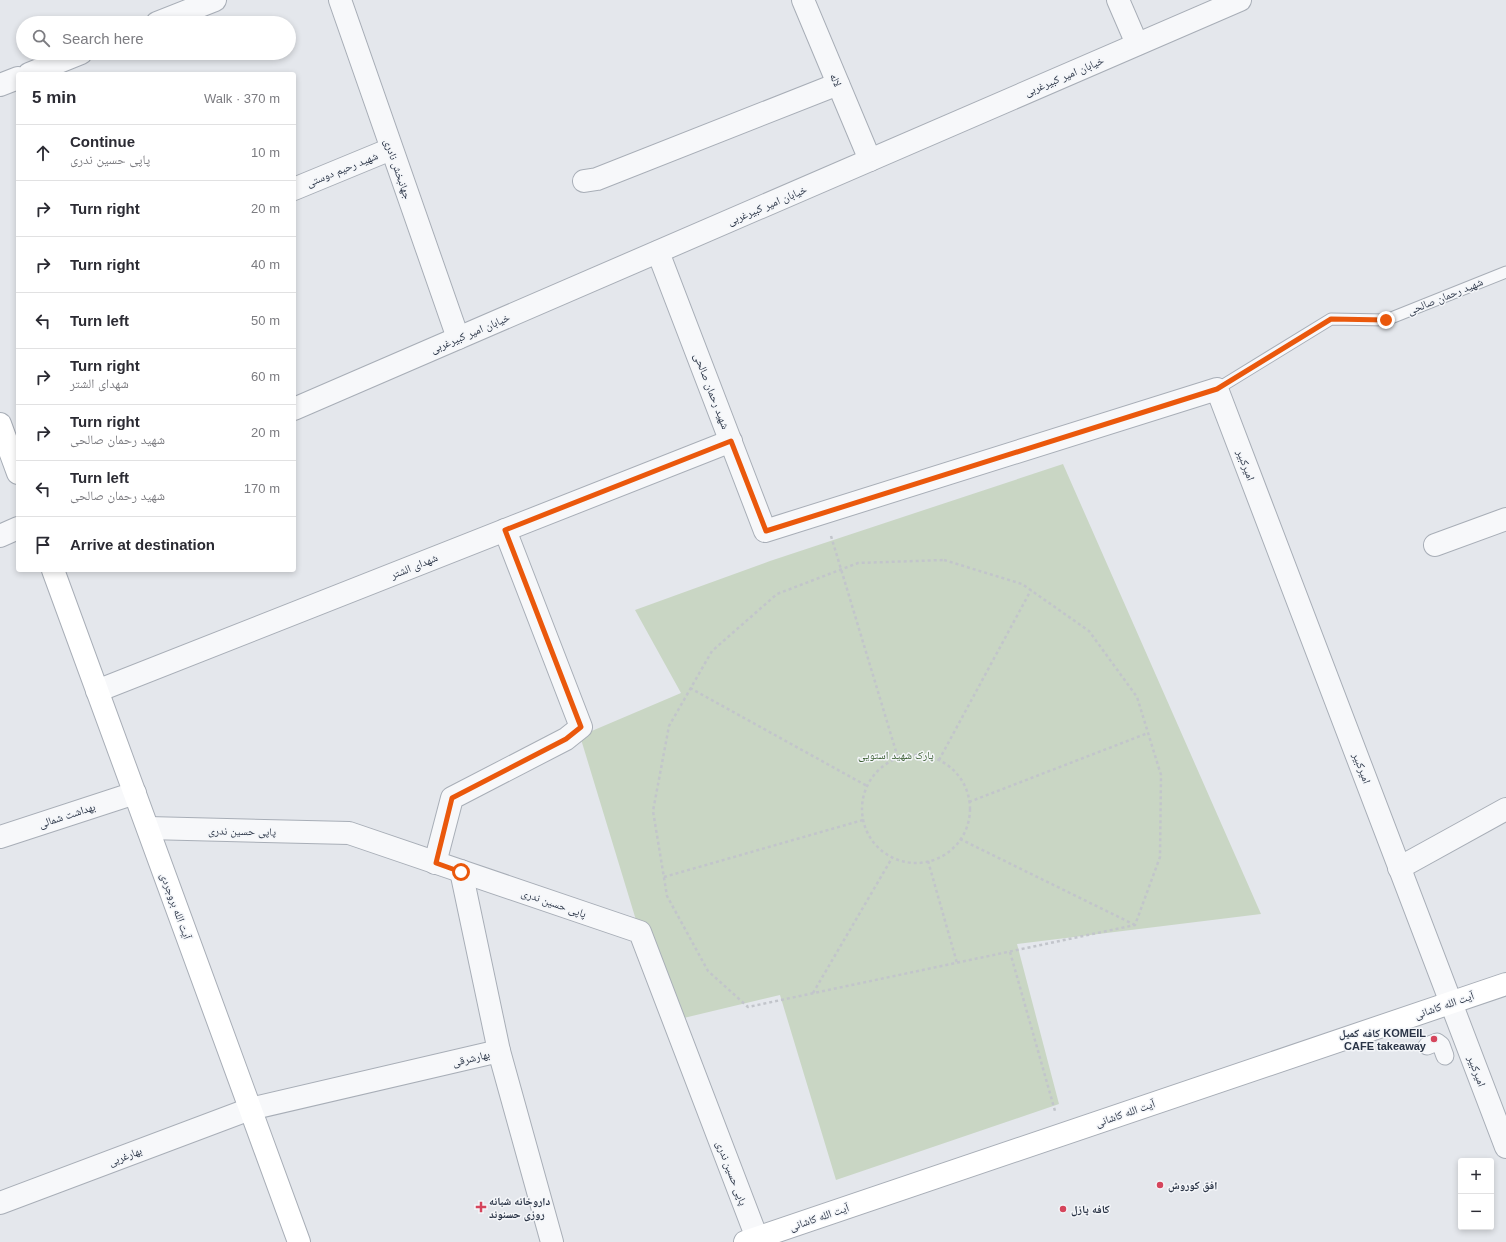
<!DOCTYPE html>
<html lang="en">
<head>
<meta charset="utf-8">
<style>
	body { margin:0; font-family:Helvetica,"Noto Naskh Arabic",sans-serif; background:#f2f2f3; color:#2b2b33 }
	.controls { position:absolute; right:12px; bottom:12px; display:grid; overflow:hidden; border-radius:4px; box-shadow:0 2px 6px #0003 }
	.controls button { width:36px; height:36px; display:grid; place-items:center; padding:0; border:0; border-bottom:1px solid #e1e1e2; background:#fff; color:#2b2b33; font:20px sans-serif }
	.stop { position:absolute; width:12px; height:12px; margin:-9px; border:3px solid #ea580c; border-radius:50%; background:#fff }
	.stop.end { background:#ea580c; border-color:#fff; box-shadow:0 1px 4px #0008 }
	.list { margin:0; padding:0; list-style:none }
	h2 { display:flex; justify-content:space-between; align-items:center; height:52px; margin:0; padding:0 16px; font-size:17px }
	h2 small { font-size:13px; font-weight:400; color:#7c7c81 }
	.list li { display:grid; grid-template-columns:26px 1fr auto; gap:12px; align-items:center; box-sizing:border-box; height:56px; padding:0 16px; border-top:1px solid #e1e1e2 }
	.list b { display:block; font-size:15px; white-space:nowrap }
	.list p { margin:0; font-size:13px; white-space:nowrap; color:#7c7c81 }
	.list em { font-size:13px; font-style:normal; color:#7c7c81 }
	.icon { flex:none; width:22px; height:22px; fill:none; stroke:currentColor; stroke-width:2; stroke-linecap:round; stroke-linejoin:round }
	.map { position:relative; flex:none; width:1506px; height:1242px; overflow:hidden }
	.search { position:absolute; background:#fff; box-shadow:0 2px 6px #0003; left:16px; top:16px; width:280px; height:44px; display:flex; align-items:center; gap:10px; box-sizing:border-box; padding:0 14px; border-radius:22px; color:#7c7c81; font-size:15px }
	.panel { position:absolute; background:#fff; box-shadow:0 2px 6px #0003; left:16px; top:72px; width:280px; height:500px; border-radius:4px }
	.map>svg:first-child { display:block }
	.green { fill:#c9d6c4 }
	.lines { fill:none; stroke-linecap:round; stroke-linejoin:round }
	.service-casing { stroke:#a8aeb7; stroke-width:13 }
	.pedestrian-casing { stroke:#a8aeb7; stroke-width:19 }
	.minor-casing { stroke:#a8aeb7; stroke-width:24 }
	.tertiary-casing { stroke:#a8aeb7; stroke-width:24 }
	.secondary-casing { stroke:#a8aeb7; stroke-width:24 }
	.path { stroke:#c2c5cb; stroke-width:2.5; stroke-dasharray:3 3; stroke-linecap:butt }
	.service { stroke:#f7f8fa; stroke-width:11 }
	.pedestrian { stroke:#f7f8fa; stroke-width:17 }
	.minor { stroke:#f7f8fa; stroke-width:22 }
	.tertiary { stroke:#f7f8fa; stroke-width:22 }
	.secondary { stroke:#fff; stroke-width:22 }
	.route { stroke:#ea580c; stroke-width:5 }
	.poi-dot { fill:#d5455c; stroke:#f4f6f9; stroke-width:1.5 }
	.labels { text-anchor:middle; dominant-baseline:central; stroke-width:3; stroke-linejoin:round; paint-order:stroke }
	.street-label { font-size:11px; fill:#2a3446; stroke:#f4f6f9 }
	.park-label { font-size:11px; fill:#3f6237; stroke:#f4f6f9 }
	.poi-label { font-size:11px; font-weight:bold; fill:#2a3446; stroke:#f4f6f9; text-anchor:start }
</style>
</head>
<body>
<div class="map">
<svg width="1506" height="1242" viewBox="0 0 1506 1242">
	<rect width="100%" height="100%" fill="#e4e7ec"/>
	<!-- green -->
	<polygon class="green" points="1063,464 1261,914 1017,944 1059,1104 836,1180 780,995 667,1022 580,736 681,693 635,610 770,561"/>
	<g class="lines">
		<!-- service casing -->
		<g class="service-casing">
			<polyline id="service" points="1217,389 1331,319 1386,320 1506,272"/>
		</g>
		<!-- pedestrian casing -->
		<g class="pedestrian-casing">
			<polyline id="pedestrian" points="1427,1046 1437,1042 1441,1045 1445,1056"/>
		</g>
		<!-- minor casing -->
		<g class="minor-casing">
			<g id="minor">
				<polyline points="340,0 458,338"/>
				<polyline points="803,0 870,160"/>
				<polyline points="1118,0 1137,44"/>
				<polyline points="584,181 597,179 838,84"/>
				<polyline points="294,189 391,149"/>
				<polyline points="1435,545 1506,519"/>
				<polyline points="97,691 731,441"/>
				<polyline points="148,828 349,833 640,932 757,1238"/>
				<polyline points="0,837 135,793"/>
				<polyline points="435,863 452,798 566,739 581,727 505,530"/>
				<polyline points="1399,868 1506,809"/>
				<polyline points="461,871 499,1051"/>
				<polyline points="0,1203 250,1109 499,1051 552,1242"/>
			</g>
		</g>
		<!-- tertiary casing -->
		<g class="tertiary-casing">
			<g id="tertiary">
				<polyline points="157,23 215,0"/>
				<polyline points="29,74 81,53"/>
				<polyline points="0,85 18,78"/>
				<polyline points="658,252 765,531 1217,389 1506,1147"/>
				<polyline points="294,409 1240,0"/>
				<polyline points="0,536 18,528"/>
			</g>
		</g>
		<!-- secondary casing -->
		<g class="secondary-casing">
			<g id="secondary">
				<polyline points="0,424 18,473"/>
				<polyline points="53,570 299,1242"/>
				<polyline points="745,1242 1506,984"/>
			</g>
		</g>
		<!-- path -->
		<g class="path">
			<polyline points="831,536 898,758"/>
			<polygon points="944,560 1022,584 1089,631 1137,697 1161,775 1160,857 1135,925 748,1007 708,971 667,896 653,811 669,726 712,651 777,594 858,563"/>
			<polyline points="690,688 867,786"/>
			<circle cx="916" cy="809" r="54"/>
			<polyline points="939,760 1031,590"/>
			<polyline points="969,802 1148,733"/>
			<polyline points="960,839 1135,925"/>
			<polyline points="928,861 957,963"/>
			<polyline points="664,877 863,820"/>
			<polyline points="1010,952 1055,1111"/>
			<polyline points="813,993 892,858"/>
		</g>
		<!-- service -->
		<use href="#service" class="service"/>
		<!-- pedestrian -->
		<use href="#pedestrian" class="pedestrian"/>
		<!-- minor -->
		<use href="#minor" class="minor"/>
		<!-- tertiary -->
		<use href="#tertiary" class="tertiary"/>
		<!-- secondary -->
		<use href="#secondary" class="secondary"/>
	</g>
	<g class="lines">
		<!-- route -->
		<polyline class="route" points="461,872 436,863 452,798 566,739 581,727 505,530 731,441 766,531 1217,389 1331,319 1386,320"/>
	</g>
	<!-- markers -->
	<g class="poi-dot">
		<circle cx="1434" cy="1039" r="4"/>
		<circle cx="1160" cy="1185" r="4"/>
		<path d="M479 1201h4v4h4v4h-4v4h-4v-4h-4v-4h4z"/>
		<circle cx="1063" cy="1209" r="4"/>
	</g>
	<g class="labels">
		<!-- street labels -->
		<g class="street-label">
			<text transform="translate(1064 76) rotate(-23)">خیابان امیر کبیرغربی</text>
			<text transform="translate(836 80) rotate(67)">لاله</text>
			<text transform="translate(342 169) rotate(-22)">شهید رحیم دوستی</text>
			<text transform="translate(398 169) rotate(71)">جهانبخش نادری</text>
			<text transform="translate(767 205) rotate(-23)">خیابان امیر کبیرغربی</text>
			<text transform="translate(1445 296) rotate(-22)">شهید رحمان صالحی</text>
			<text transform="translate(470 333) rotate(-23)">خیابان امیر کبیرغربی</text>
			<text transform="translate(712 391) rotate(69)">شهید رحمان صالحی</text>
			<text transform="translate(1246 465) rotate(69)">امیرکبیر</text>
			<text transform="translate(414 566) rotate(-22)">شهدای الشتر</text>
			<text transform="translate(1362 768) rotate(69)">امیرکبیر</text>
			<text transform="translate(67 815) rotate(-18)">بهداشت شمالی</text>
			<text transform="translate(242 831) rotate(1)">پاپی حسین ندری</text>
			<text transform="translate(554 903) rotate(19)">پاپی حسین ندری</text>
			<text transform="translate(176 906) rotate(70)">آیت الله بروجردی</text>
			<text transform="translate(1444 1005) rotate(-19)">آیت الله کاشانی</text>
			<text transform="translate(471 1058) rotate(-13)">بهارشرقی</text>
			<text transform="translate(1477 1071) rotate(69)">امیرکبیر</text>
			<text transform="translate(1125 1113) rotate(-19)">آیت الله کاشانی</text>
			<text transform="translate(125 1156) rotate(-21)">بهارغربی</text>
			<text transform="translate(732 1173) rotate(69)">پاپی حسین ندری</text>
			<text transform="translate(819 1217) rotate(-19)">آیت الله کاشانی</text>
		</g>
		<!-- park labels -->
		<g class="park-label">
			<text x="896" y="755">پارک شهید استویی</text>
		</g>
		<!-- poi labels -->
		<g class="poi-label">
			<text x="1426" y="1033" text-anchor="end">کافه کمیل KOMEIL<tspan x="1426" dy="13">CAFE takeaway</tspan></text>
			<text x="1168" y="1185">افق کوروش</text>
			<text x="489" y="1201">داروخانه شبانه<tspan x="489" dy="13">روزی حسنوند</tspan></text>
			<text x="1071" y="1209">کافه پازل</text>
		</g>
	</g>
</svg>
<div class="controls">
<button>+</button>
<button>−</button>
</div>
<div class="stop" style="left:461px;top:872px"></div>
<div class="stop end" style="left:1386px;top:320px"></div>
<div class="search"><svg class="icon" aria-label="search" viewBox="0 0 24 24"><circle cx="10" cy="10" r="6"/><path d="M15 15l6 6"/></svg>Search here</div>
<section class="panel">
<h2>5 min<small>Walk · 370 m</small></h2>
<ul class="list">
<li><svg class="icon" aria-label="ahead" viewBox="0 0 24 24"><path d="M12 20V5M6 11l6-6 6 6"/></svg><div><b>Continue</b><p>پاپی حسین ندری</p></div><em>10 m</em></li>
<li><svg class="icon" aria-label="right" viewBox="0 0 24 24"><path d="M7 20v-9h11M14 6l5 5-5 5"/></svg><div><b>Turn right</b></div><em>20 m</em></li>
<li><svg class="icon" aria-label="right" viewBox="0 0 24 24"><path d="M7 20v-9h11M14 6l5 5-5 5"/></svg><div><b>Turn right</b></div><em>40 m</em></li>
<li><svg class="icon" aria-label="left" viewBox="0 0 24 24"><path d="M17 20v-9H6M10 6l-5 5 5 5"/></svg><div><b>Turn left</b></div><em>50 m</em></li>
<li><svg class="icon" aria-label="right" viewBox="0 0 24 24"><path d="M7 20v-9h11M14 6l5 5-5 5"/></svg><div><b>Turn right</b><p>شهدای الشتر</p></div><em>60 m</em></li>
<li><svg class="icon" aria-label="right" viewBox="0 0 24 24"><path d="M7 20v-9h11M14 6l5 5-5 5"/></svg><div><b>Turn right</b><p>شهید رحمان صالحی</p></div><em>20 m</em></li>
<li><svg class="icon" aria-label="left" viewBox="0 0 24 24"><path d="M17 20v-9H6M10 6l-5 5 5 5"/></svg><div><b>Turn left</b><p>شهید رحمان صالحی</p></div><em>170 m</em></li>
<li><svg class="icon" aria-label="arrive" viewBox="0 0 24 24"><path d="M6 21V4h12l-3 4 3 4H6"/></svg><div><b>Arrive at destination</b></div></li>
</ul>
</section>
</div>
</body>
</html>
